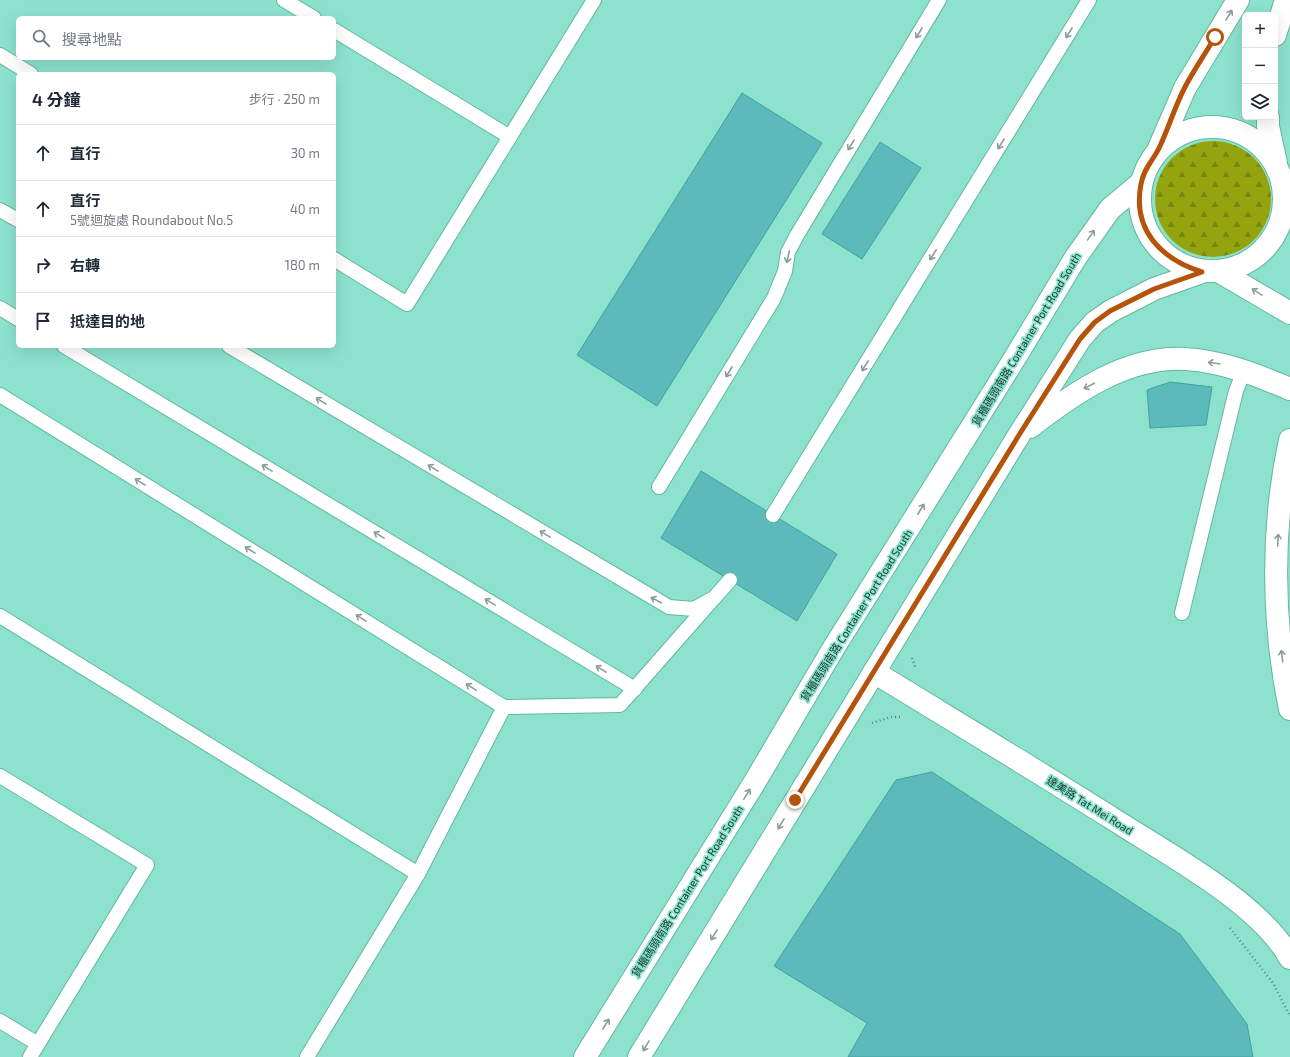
<!DOCTYPE html>
<html lang="zh-TW">
<head>
<meta charset="utf-8">
<style>
	body { margin:0; font-family:"Exo 2","Noto Sans TC",sans-serif; background:#f6f6f7; color:#1f2937 }
	.controls { position:absolute; right:12px; top:12px; display:grid; overflow:hidden; border-radius:6px; box-shadow:0 4px 16px #0002 }
	.controls button { width:36px; height:36px; display:grid; place-items:center; padding:0; border:0; border-bottom:1px solid #e0e1e3; background:#fff; color:#1f2937; font:20px sans-serif }
	.stop { position:absolute; width:12px; height:12px; margin:-9px; border:3px solid #b45309; border-radius:50%; background:#fff }
	.stop.end { background:#b45309; border-color:#fff; box-shadow:0 1px 4px #0008 }
	.list { margin:0; padding:0; list-style:none }
	h2 { display:flex; justify-content:space-between; align-items:center; height:52px; margin:0; padding:0 16px; font-size:17px }
	h2 small { font-size:13px; font-weight:400; color:#747a83 }
	.list li { display:grid; grid-template-columns:26px 1fr auto; gap:12px; align-items:center; box-sizing:border-box; height:56px; padding:0 16px; border-top:1px solid #e0e1e3 }
	.list b { display:block; font-size:15px; white-space:nowrap }
	.list p { margin:0; font-size:13px; white-space:nowrap; color:#747a83 }
	.list em { font-size:13px; font-style:normal; color:#747a83 }
	.icon { flex:none; width:22px; height:22px; fill:none; stroke:currentColor; stroke-width:2; stroke-linecap:round; stroke-linejoin:round }
	.map { position:relative; flex:none; width:1290px; height:1057px; overflow:hidden }
	.search { position:absolute; background:#fff; box-shadow:0 4px 16px #0002; left:16px; top:16px; width:320px; height:44px; display:flex; align-items:center; gap:10px; box-sizing:border-box; padding:0 14px; border-radius:6px; color:#747a83; font-size:15px }
	.panel { position:absolute; background:#fff; box-shadow:0 4px 16px #0002; left:16px; top:72px; width:320px; height:276px; border-radius:6px }
	.map>svg:first-child { display:block }
	.forest { fill:url(#forest-firs) }
	.building { fill:#5dbabb; stroke:#41a0a2 }
	.lines { fill:none; stroke-linecap:round; stroke-linejoin:round }
	.lane-casing { stroke:#62b7a3; stroke-width:16 }
	.street-casing { stroke:#62b7a3; stroke-width:24 }
	.secondary-casing { stroke:#62b7a3; stroke-width:24 }
	.highway-casing { stroke:#62b7a3; stroke-width:24 }
	.path { stroke:#518f80; stroke-width:2.5; stroke-dasharray:1 3; stroke-linecap:butt }
	.lane { stroke:#fff; stroke-width:14 }
	.street { stroke:#fff; stroke-width:22 }
	.secondary { stroke:#fff; stroke-width:22 }
	.highway { stroke:#fff; stroke-width:22 }
	.oneway { stroke:#8a9c98 }
	.route { stroke:#b45309; stroke-width:5 }
	.labels { text-anchor:middle; dominant-baseline:central; stroke-width:3.5; stroke-linejoin:round; paint-order:stroke }
	.street-label { font-size:11px; fill:#143830; stroke:#8ce2cd }
</style>
</head>
<body>
<div class="map">
<svg width="1290" height="1057" viewBox="0 0 1290 1057">
	<defs>
		<pattern id="forest-firs" width="22" height="20" patternUnits="userSpaceOnUse"><rect width="22" height="20" fill="#93a40f"/><path d="M5 1l3.5 6h-7zM16 11l3.5 6h-7z" fill="#77870f"/></pattern>
	</defs>
	<rect width="100%" height="100%" fill="#8ce2cd"/>
	<!-- forest -->
	<circle class="forest" cx="1213" cy="199" r="58"/>
	<!-- building -->
	<g class="building">
		<polygon points="742,93 822,143 657,406 577,355"/>
		<polygon points="880,142 921,168 862,259 822,234"/>
		<polygon points="1170,382 1212,387 1206,425 1150,428 1147,390"/>
		<polygon points="701,471 837,554 797,621 661,538"/>
		<polygon points="932,772 1180,934 1247,1024 1253,1057 848,1057 867,1023 774,966 896,780"/>
	</g>
	<g class="lines">
		<!-- lane casing -->
		<g class="lane-casing">
			<g id="lane">
				<polyline points="284,0 314,18"/>
				<polyline points="334,30 510,137"/>
				<polyline points="0,55 31,74"/>
				<polyline points="0,210 18,220"/>
				<polyline points="334,259 407,304 594,0"/>
				<polyline points="0,308 18,319"/>
				<polyline points="64,346 635,689"/>
				<polyline points="229,346 669,607 694,609 714,598 730,580"/>
				<polyline points="0,395 504,707 620,705 714,598"/>
				<polyline points="659,487 774,298 785,271 788,252 797,235 939,0"/>
				<polyline points="773,515 1089,0"/>
				<polyline points="1182,613 1236,391 1244,371"/>
				<polyline points="0,616 418,874 307,1057"/>
				<polyline points="0,776 147,865 30,1057"/>
				<polyline points="418,874 504,707"/>
				<polyline points="0,1021 38,1044"/>
			</g>
		</g>
		<!-- street casing -->
		<g class="street-casing">
			<path id="street" d="M 874,672 C 954,721 1034,769 1113,819 C 1166,853 1260,903 1290,958"/>
		</g>
		<!-- secondary casing -->
		<g class="secondary-casing">
			<g id="secondary">
				<polyline points="1275,35 1286,0"/>
				<polyline points="1268,117 1268,126 1276,163"/>
				<circle cx="1212" cy="199" r="72"/>
				<polyline points="1159,148 1185,88 1238,0"/>
				<polyline points="1220,272 1290,313"/>
				<path d="M 1030,427 C 1074,393 1126,356 1185,359 C 1222,361 1257,375 1290,389"/>
				<polyline points="585,1057 756,780 833,649 1013,361 1076,257 1110,209 1141,183"/>
				<polyline points="639,1057 1019,435 1080,339 1095,322 1111,311 1154,289 1202,272"/>
			</g>
		</g>
		<!-- highway casing -->
		<g class="highway-casing">
			<path id="highway" d="M 1290,440 C 1271,527 1272,622 1290,709"/>
		</g>
		<!-- path -->
		<g class="path">
			<polyline points="912,658 916,669"/>
			<polyline points="872,723 891,717 900,717"/>
			<polyline points="1230,928 1273,983 1290,1016"/>
		</g>
		<!-- lane -->
		<use href="#lane" class="lane"/>
		<!-- street -->
		<use href="#street" class="street"/>
		<!-- secondary -->
		<use href="#secondary" class="secondary"/>
		<!-- highway -->
		<use href="#highway" class="highway"/>
	</g>
	<!-- one-way arrows -->
	<defs><path id="oneway-shaft" d="M-6 0H5M1.5-3L5.5 0L1.5 3" fill="none" stroke-width="1.6" stroke-linecap="round" stroke-linejoin="round"/></defs>
	<g class="oneway">
		<use href="#oneway-shaft" transform="translate(1229 15) rotate(-59)"/>
		<use href="#oneway-shaft" transform="translate(919 33) rotate(121)"/>
		<use href="#oneway-shaft" transform="translate(1069 33) rotate(122)"/>
		<use href="#oneway-shaft" transform="translate(1001 144) rotate(122)"/>
		<use href="#oneway-shaft" transform="translate(851 145) rotate(121)"/>
		<use href="#oneway-shaft" transform="translate(1091 235) rotate(-55)"/>
		<use href="#oneway-shaft" transform="translate(933 255) rotate(122)"/>
		<use href="#oneway-shaft" transform="translate(788 257) rotate(102)"/>
		<use href="#oneway-shaft" transform="translate(1257 292) rotate(-148)"/>
		<use href="#oneway-shaft" transform="translate(1214 363) rotate(-171)"/>
		<use href="#oneway-shaft" transform="translate(865 366) rotate(122)"/>
		<use href="#oneway-shaft" transform="translate(729 372) rotate(121)"/>
		<use href="#oneway-shaft" transform="translate(1089 386) rotate(152)"/>
		<use href="#oneway-shaft" transform="translate(321 401) rotate(-149)"/>
		<use href="#oneway-shaft" transform="translate(267 468) rotate(-149)"/>
		<use href="#oneway-shaft" transform="translate(433 468) rotate(-149)"/>
		<use href="#oneway-shaft" transform="translate(140 482) rotate(-148)"/>
		<use href="#oneway-shaft" transform="translate(921 509) rotate(-58)"/>
		<use href="#oneway-shaft" transform="translate(545 534) rotate(-149)"/>
		<use href="#oneway-shaft" transform="translate(379 535) rotate(-149)"/>
		<use href="#oneway-shaft" transform="translate(1278 540) rotate(-87)"/>
		<use href="#oneway-shaft" transform="translate(250 550) rotate(-148)"/>
		<use href="#oneway-shaft" transform="translate(656 600) rotate(-152)"/>
		<use href="#oneway-shaft" transform="translate(490 602) rotate(-149)"/>
		<use href="#oneway-shaft" transform="translate(361 618) rotate(-148)"/>
		<use href="#oneway-shaft" transform="translate(1282 656) rotate(-97)"/>
		<use href="#oneway-shaft" transform="translate(601 669) rotate(-149)"/>
		<use href="#oneway-shaft" transform="translate(471 687) rotate(-148)"/>
		<use href="#oneway-shaft" transform="translate(747 794) rotate(-58)"/>
		<use href="#oneway-shaft" transform="translate(781 824) rotate(121)"/>
		<use href="#oneway-shaft" transform="translate(714 935) rotate(121)"/>
		<use href="#oneway-shaft" transform="translate(606 1024) rotate(-58)"/>
		<use href="#oneway-shaft" transform="translate(646 1046) rotate(121)"/>
	</g>
	<g class="lines">
		<!-- route -->
		<path class="route" d="M 795,800 L 1019,435 L 1080,339 L 1095,322 L 1110,311 L 1154,289 L 1202,272 C 1161,259 1132,230 1141,184 C 1144,167 1154,160 1160,146 C 1169,127 1175,106 1185,87 C 1194,70 1205,54 1215,37"/>
	</g>
	<g class="labels">
		<!-- street labels -->
		<g class="street-label">
			<text transform="translate(1026 339) rotate(-59)">貨櫃碼頭南路 Container Port Road South</text>
			<text transform="translate(856 615) rotate(-58)">貨櫃碼頭南路 Container Port Road South</text>
			<text transform="translate(1090 805) rotate(32)">達美路 Tat Mei Road</text>
			<text transform="translate(687 891) rotate(-58)">貨櫃碼頭南路 Container Port Road South</text>
		</g>
	</g>
</svg>
<div class="controls">
<button>+</button>
<button>−</button>
<button><svg class="icon" aria-label="layers" viewBox="0 0 24 24"><path d="M12 4l9 5-9 5-9-5zM3 14l9 5 9-5"/></svg></button>
</div>
<div class="stop" style="left:1215px;top:37px"></div>
<div class="stop end" style="left:795px;top:800px"></div>
<div class="search"><svg class="icon" aria-label="search" viewBox="0 0 24 24"><circle cx="10" cy="10" r="6"/><path d="M15 15l6 6"/></svg>搜尋地點</div>
<section class="panel">
<h2>4 分鐘<small>步行 · 250 m</small></h2>
<ul class="list">
<li><svg class="icon" aria-label="ahead" viewBox="0 0 24 24"><path d="M12 20V5M6 11l6-6 6 6"/></svg><div><b>直行</b></div><em>30 m</em></li>
<li><svg class="icon" aria-label="ahead" viewBox="0 0 24 24"><path d="M12 20V5M6 11l6-6 6 6"/></svg><div><b>直行</b><p>5號迴旋處 Roundabout No.5</p></div><em>40 m</em></li>
<li><svg class="icon" aria-label="right" viewBox="0 0 24 24"><path d="M7 20v-9h11M14 6l5 5-5 5"/></svg><div><b>右轉</b></div><em>180 m</em></li>
<li><svg class="icon" aria-label="arrive" viewBox="0 0 24 24"><path d="M6 21V4h12l-3 4 3 4H6"/></svg><div><b>抵達目的地</b></div></li>
</ul>
</section>
</div>
</body>
</html>
